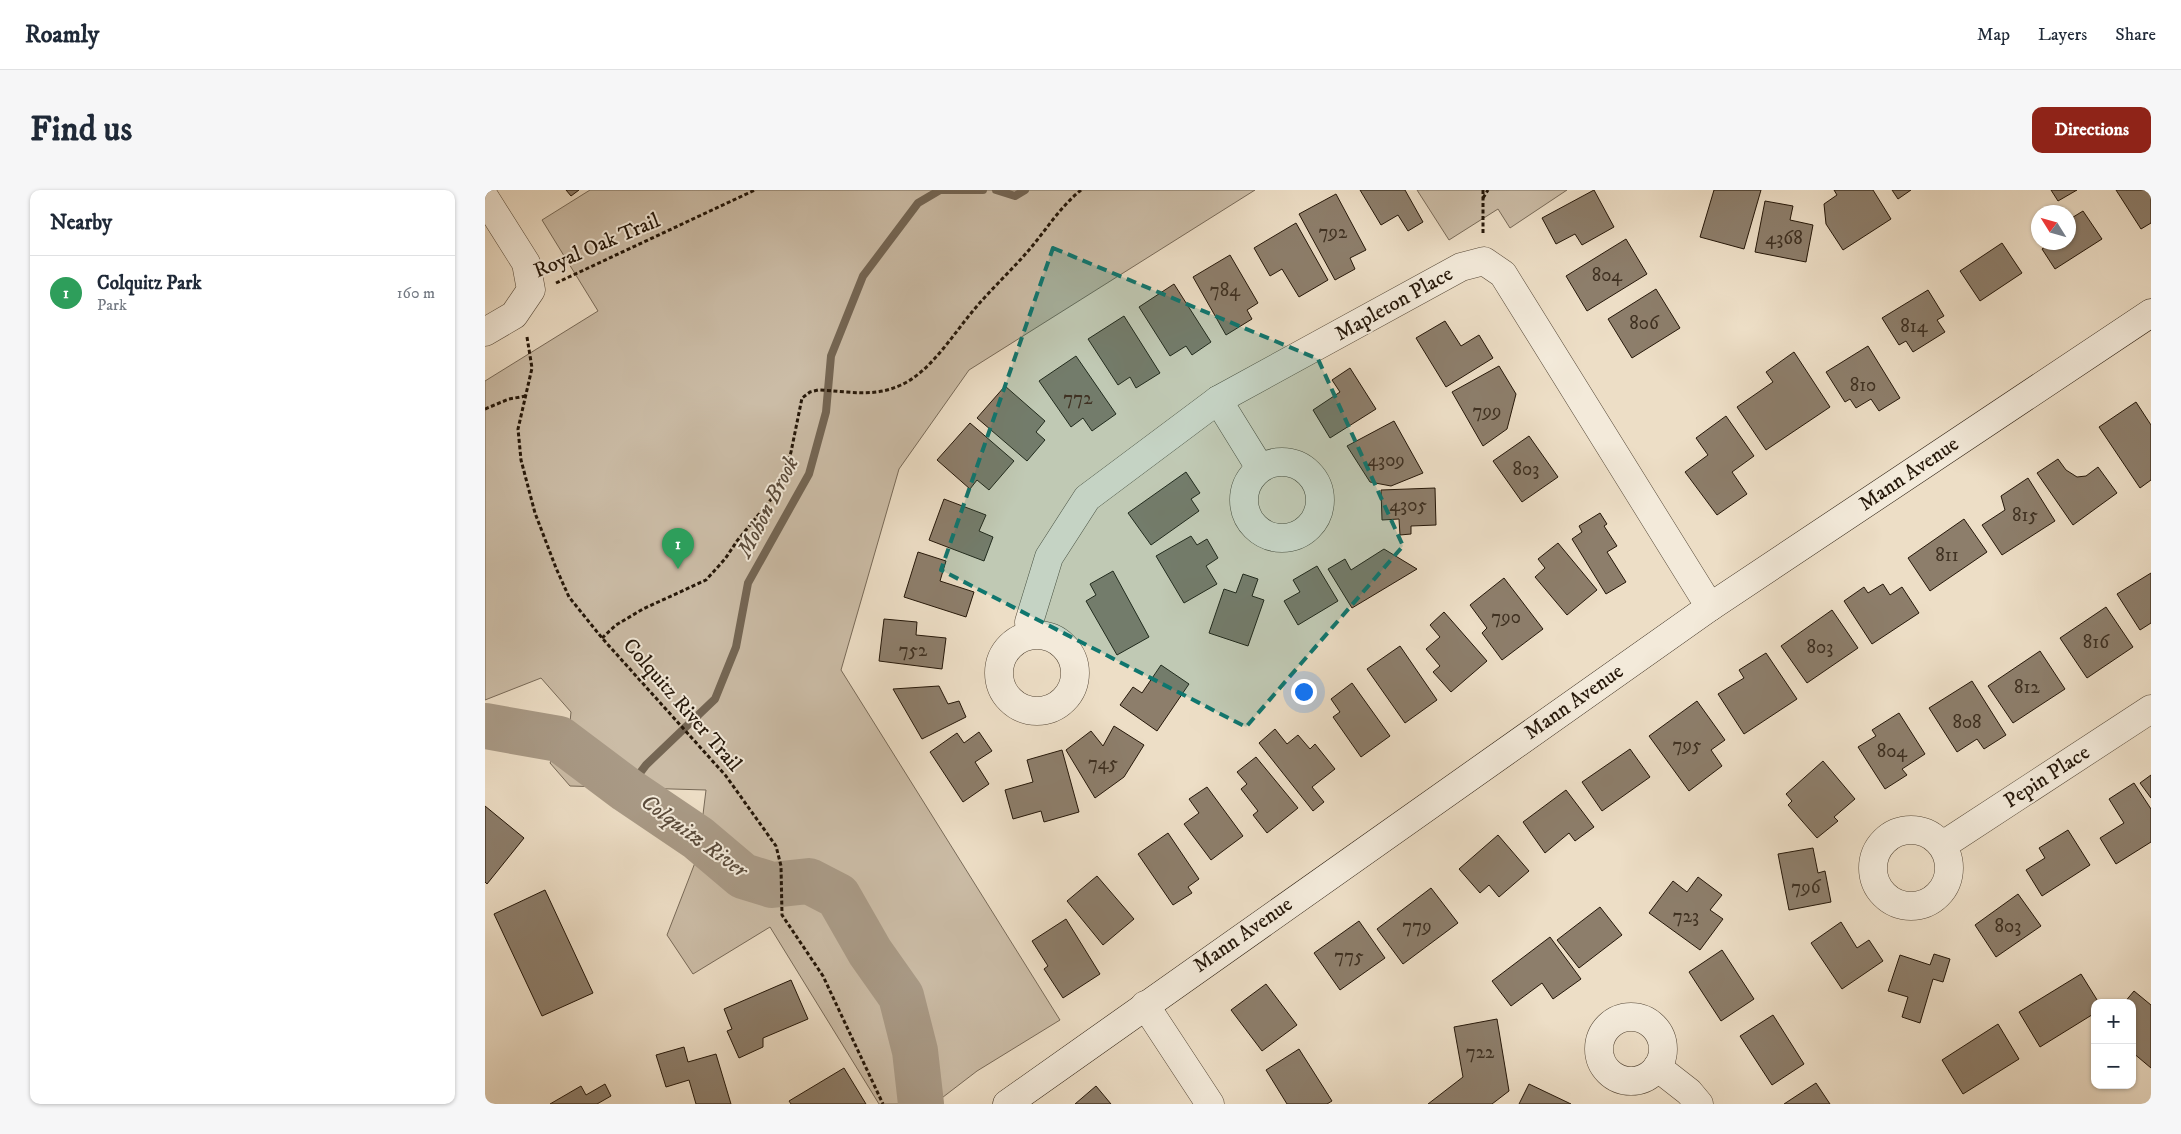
<!DOCTYPE html>
<html lang="en">
<head>
<meta charset="utf-8">
<style>
	body { margin:0; font-family:"IM FELL DW Pica",serif; background:#f6f6f7; color:#1f2937 }
	.controls { position:absolute; right:15px; bottom:15px; display:grid; overflow:hidden; border-radius:10px; box-shadow:0 1px 4px #0004 }
	.controls button { width:45px; height:45px; display:grid; place-items:center; padding:0; border:0; border-bottom:1px solid #e0e1e3; background:#fff; color:#1f2937; font:25px sans-serif }
	.compass { position:absolute; left:1546px; top:15px; width:45px; height:45px; border-radius:50%; background:#fff; box-shadow:0 1px 4px #0004; rotate:307deg }
	.you { position:absolute; left:818px; top:501px; width:18px; height:18px; margin:-12px; border:4px solid #fff; border-radius:50%; background:#1a73e8; box-shadow:0 0 0 8px #1a73e833 }
	.badge { display:grid; place-items:center; width:32px; height:32px; border-radius:50%; background:#8f2418; color:#fff; font-size:16px; font-weight:700 }
	.pin { position:absolute; translate:-50% -41px; filter:drop-shadow(0 1px 2px #0008) }
	.pin::after { content:''; position:absolute; top:26px; width:18px; height:15px; background:inherit; clip-path:polygon(0 0,100% 0,50% 100%) }
	.list { margin:0; padding:0; list-style:none }
	h2 { display:flex; justify-content:space-between; align-items:center; height:65px; margin:0; padding:0 20px; font-size:21px }
	h2 small { font-size:16px; font-weight:400; color:#747a83 }
	.list li { display:grid; grid-template-columns:32px 1fr auto; gap:15px; align-items:center; box-sizing:border-box; height:75px; padding:0 20px; border-top:1px solid #e0e1e3 }
	.list b { display:block; font-size:19px; white-space:nowrap }
	.list p { margin:0; font-size:16px; white-space:nowrap; color:#747a83 }
	.list em { font-size:16px; font-style:normal; color:#747a83 }
	.map { position:relative; flex:none; width:1666px; height:914px; overflow:hidden; border-radius:10px }
	header { display:flex; align-items:center; gap:30px; box-sizing:border-box; height:70px; padding:0 25px; background:#fff; border-bottom:1px solid #e0e1e3 }
	header strong { font-size:24px }
	nav { display:flex; gap:28px; margin-inline-start:auto; font-size:18px }
	.intro { display:flex; align-items:center; justify-content:space-between; box-sizing:border-box; height:120px; padding:0 30px }
	h1 { margin:0; font-size:35px }
	.button { padding:12px 22px; border-radius:10px; background:#8f2418; color:#fff; font-size:18px; font-weight:700 }
	main { display:flex; gap:30px; padding:0 30px }
	aside { flex:1; background:#fff; border-radius:10px; box-shadow:0 1px 4px #0004 }
	.map>svg:first-child { display:block }
	.green { fill:#cbbca6; stroke:#786a58 }
	.lines { fill:none; stroke-linecap:round; stroke-linejoin:round }
	.stream { stroke:#746654; stroke-width:8 }
	.river { stroke:#a99a86; stroke-width:46 }
	.building { fill:#8d7e6b; stroke:#251709 }
	.street-casing { stroke:#574938; stroke-width:29 }
	.secondary-casing { stroke:#251709; stroke-width:29 }
	.path { stroke:#251709; stroke-width:3; stroke-dasharray:4 2.5; stroke-linecap:butt }
	.street { stroke:#f3eada; stroke-width:28 }
	.secondary { stroke:#f3eada; stroke-width:28 }
	.marked { fill:#0f766e; fill-opacity:0.2; stroke:#0f766e; stroke-width:4; stroke-dasharray:10 6; stroke-linejoin:round }
	.labels { text-anchor:middle; dominant-baseline:central; stroke-width:4; stroke-linejoin:round; paint-order:stroke }
	.number-label { font-size:19px; fill:#3f3122 }
	.street-label { font-size:21px; fill:#251709; stroke:#f3eada }
	.water-label { font-size:22px; font-style:italic; fill:#5a4b3b; stroke:#f3eada }
</style>
</head>
<body>
<header>
<strong>Roamly</strong>
<nav><a>Map</a><a>Layers</a><a>Share</a></nav>
</header>
<div class="intro"><h1>Find us</h1><a class="button">Directions</a></div>
<main>
<aside>
<h2>Nearby<small></small></h2>
<ul class="list">
<li><span class="badge" style="background:#2e9e5b">1</span><div><b>Colquitz Park</b><p>Park</p></div><em>160 m</em></li>
</ul>
</aside>
<div class="map">
<svg width="1666" height="914" viewBox="0 0 1666 914">
	<rect width="100%" height="100%" fill="#eddec6"/>
	<filter id="stains"><feTurbulence type="fractalNoise" baseFrequency=".004" numOctaves="4"/><feColorMatrix values="0 0 0 0 .2 0 0 0 0 .09 0 0 0 0 .02 0 0 0 .5 -.17"/></filter>
	<radialGradient id="worn" r=".72"><stop offset=".6" stop-color="#630" stop-opacity="0"/><stop offset="1" stop-color="#630" stop-opacity=".3"/></radialGradient>
	<!-- green -->
	<g class="green">
		<polygon points="105,0 770,0 484,180 414,279 356,480 575,830 492,881 449,914 394,914 285,737 208,784 182,745 213,665 221,600 85,596 65,573 85,532 86,522 56,488 0,510 0,191 113,121 57,30"/>
		<polygon points="932,0 1082,0 1025,38 1013,19 964,50"/>
	</g>
	<g class="lines">
		<!-- stream -->
		<g class="stream">
			<polyline points="511,0 530,6 540,0"/>
			<polyline points="142,600 161,575 230,509 251,457 263,393 324,284 341,222 346,166 378,86 433,13 455,0 498,0"/>
		</g>
		<!-- river -->
		<polyline class="river" points="0,536 74,549 142,600 213,648 258,686 287,695 324,691 353,706 385,762 416,806 430,861 436,914"/>
	</g>
	<!-- building -->
	<g class="building">
		<polygon points="81,0 94,0 86,6"/>
		<polygon points="875,0 920,0 938,32 923,41 913,25 896,35"/>
		<polygon points="1109,0 1129,37 1097,55 1090,44 1071,54 1057,28"/>
		<polygon points="1229,0 1276,0 1259,59 1215,47"/>
		<polygon points="1349,0 1388,0 1406,29 1358,60 1341,34 1339,14 1352,5"/>
		<polygon points="1407,0 1426,0 1413,9"/>
		<polygon points="1566,0 1592,0 1573,11"/>
		<polygon points="1631,0 1666,0 1666,33 1656,39"/>
		<polygon points="851,4 881,60 865,68 870,79 850,90 814,24"/>
		<polygon points="1280,11 1308,16 1305,30 1328,35 1321,72 1270,62"/>
		<polygon points="1598,21 1617,49 1570,79 1557,59 1567,52 1584,52 1584,27 1585,29"/>
		<polygon points="811,33 843,90 814,107 797,79 785,86 769,58"/>
		<polygon points="1141,49 1162,84 1102,121 1081,86"/>
		<polygon points="1517,53 1537,83 1495,111 1475,81"/>
		<polygon points="745,65 773,113 762,120 767,129 741,145 708,87"/>
		<polygon points="689,94 726,152 707,165 701,156 685,166 654,117"/>
		<polygon points="1171,99 1195,138 1147,168 1123,129"/>
		<polygon points="1443,100 1459,126 1452,130 1460,142 1428,162 1421,151 1414,155 1397,128"/>
		<polygon points="639,126 675,183 651,198 645,187 633,195 603,149"/>
		<polygon points="960,131 976,156 994,145 1008,168 961,197 931,148"/>
		<polygon points="1383,156 1415,208 1394,221 1386,209 1371,218 1365,209 1360,212 1341,182"/>
		<polygon points="1309,162 1345,217 1281,260 1252,217 1288,192 1281,182"/>
		<polygon points="591,166 631,224 607,241 598,228 586,237 554,191"/>
		<polygon points="1014,176 1031,204 1022,239 998,256 967,202"/>
		<polygon points="865,178 891,219 845,248 828,220 855,202 847,190"/>
		<polygon points="520,196 560,231 551,242 560,250 542,271 492,228"/>
		<polygon points="1651,212 1666,235 1666,290 1655,298 1614,237"/>
		<polygon points="1241,226 1269,266 1247,282 1262,304 1232,325 1200,282 1223,265 1211,248"/>
		<polygon points="909,231 938,283 906,296 885,292 862,256"/>
		<polygon points="485,233 529,271 504,300 492,290 485,299 452,270"/>
		<polygon points="1044,246 1073,287 1037,312 1008,271"/>
		<polygon points="1573,269 1581,280 1592,287 1601,286 1613,277 1632,303 1588,335 1552,283"/>
		<polygon points="701,282 715,303 706,309 714,321 666,355 643,323"/>
		<polygon points="1543,288 1570,331 1517,365 1497,335 1520,320 1516,306"/>
		<polygon points="950,298 951,335 926,336 926,344 915,345 914,329 897,330 896,300"/>
		<polygon points="459,309 501,325 494,341 508,347 499,371 444,350"/>
		<polygon points="1115,323 1122,334 1119,336 1132,356 1122,362 1141,392 1121,404 1087,349 1097,342 1094,336"/>
		<polygon points="1479,329 1502,362 1445,401 1423,368"/>
		<polygon points="706,346 712,355 722,349 733,368 721,376 732,394 699,413 671,366"/>
		<polygon points="1073,353 1112,400 1082,425 1050,387 1060,378 1053,369"/>
		<polygon points="899,359 932,379 867,418 843,379 860,369 866,380"/>
		<polygon points="433,362 461,371 455,391 489,402 481,427 419,407"/>
		<polygon points="832,376 853,411 813,435 799,411 815,402 808,390"/>
		<polygon points="628,381 664,447 632,465 601,411 611,405 605,394"/>
		<polygon points="1666,383 1666,433 1655,440 1632,404"/>
		<polygon points="758,384 773,389 767,406 779,410 763,456 724,443 739,399 751,403"/>
		<polygon points="1019,388 1058,439 1017,470 997,443 1002,438 985,415"/>
		<polygon points="1398,394 1405,405 1417,397 1434,423 1387,454 1359,411 1379,397 1383,403"/>
		<polygon points="1621,417 1648,457 1602,488 1575,448"/>
		<polygon points="1347,420 1373,458 1322,493 1296,456"/>
		<polygon points="959,422 1002,471 966,502 948,482 955,476 941,459 955,447 945,435"/>
		<polygon points="399,429 432,432 431,445 461,448 457,479 394,471"/>
		<polygon points="915,456 952,510 920,533 882,479"/>
		<polygon points="1555,461 1580,499 1528,533 1503,496"/>
		<polygon points="1281,463 1312,509 1259,544 1233,504 1259,488 1254,480"/>
		<polygon points="676,475 704,494 672,541 635,515 648,497 657,503"/>
		<polygon points="1487,491 1521,545 1499,559 1492,549 1472,562 1444,518"/>
		<polygon points="867,493 905,546 876,567 848,527 855,522 846,509"/>
		<polygon points="454,496 463,514 474,511 481,527 437,549 408,499"/>
		<polygon points="1212,511 1240,550 1226,560 1237,576 1204,601 1164,546"/>
		<polygon points="1414,523 1440,564 1417,579 1422,585 1400,599 1373,557 1391,546 1387,540"/>
		<polygon points="629,536 659,555 639,587 610,608 581,560 606,541 618,556"/>
		<polygon points="790,539 802,554 813,545 825,559 830,554 850,579 827,597 839,612 828,621 774,553"/>
		<polygon points="494,542 507,561 490,572 504,594 478,612 445,562 472,543 479,553"/>
		<polygon points="1145,559 1165,587 1117,621 1097,592"/>
		<polygon points="577,560 594,622 559,632 556,621 528,629 520,600 548,592 542,570"/>
		<polygon points="771,567 813,618 782,643 768,625 773,621 756,599 762,594 752,582"/>
		<polygon points="1338,571 1370,609 1349,627 1353,631 1332,648 1303,615 1307,611 1301,604"/>
		<polygon points="1666,585 1666,608 1655,593"/>
		<polygon points="1649,593 1666,619 1666,652 1631,674 1615,648 1639,633 1624,609"/>
		<polygon points="722,597 758,646 726,670 699,634 714,623 704,609"/>
		<polygon points="1081,600 1109,637 1090,651 1084,643 1060,663 1038,632"/>
		<polygon points="0,616 39,648 2,694 0,692"/>
		<polygon points="1583,640 1605,675 1557,706 1541,680 1560,668 1554,658"/>
		<polygon points="683,643 714,689 703,697 707,703 688,715 653,664"/>
		<polygon points="1013,645 1044,681 1014,707 1004,695 995,703 974,679"/>
		<polygon points="1328,658 1333,683 1340,681 1346,712 1304,720 1293,664"/>
		<polygon points="612,686 649,729 618,755 582,711"/>
		<polygon points="1213,687 1237,705 1225,720 1238,729 1215,760 1164,723 1188,691 1202,702"/>
		<polygon points="946,698 973,733 918,774 892,739"/>
		<polygon points="60,700 108,803 57,826 9,724"/>
		<polygon points="1533,704 1556,736 1511,767 1490,735"/>
		<polygon points="1115,717 1137,745 1094,778 1072,750"/>
		<polygon points="581,729 615,784 578,808 559,779 563,776 547,751"/>
		<polygon points="874,731 900,768 855,800 829,763"/>
		<polygon points="1356,732 1372,758 1384,750 1398,771 1357,799 1326,753"/>
		<polygon points="1065,747 1096,789 1068,809 1057,793 1026,816 1007,791"/>
		<polygon points="1237,760 1269,809 1236,831 1204,782"/>
		<polygon points="1449,764 1465,769 1458,792 1448,789 1435,833 1417,827 1423,807 1403,801 1415,765 1445,775"/>
		<polygon points="1596,784 1614,813 1610,813 1610,823 1555,857 1534,822"/>
		<polygon points="306,790 323,829 278,848 278,857 254,868 242,841 247,839 239,819"/>
		<polygon points="781,794 812,835 777,861 746,820"/>
		<polygon points="1649,801 1666,815 1666,878 1647,862 1647,813 1639,813"/>
		<polygon points="1288,825 1319,874 1287,895 1255,846"/>
		<polygon points="1012,829 1024,901 1007,914 943,914 978,887 969,837"/>
		<polygon points="1513,834 1534,869 1478,904 1457,870"/>
		<polygon points="199,857 203,872 231,864 246,914 211,914 204,890 181,897 171,865"/>
		<polygon points="814,859 847,911 842,914 802,914 781,880"/>
		<polygon points="359,878 381,914 306,914 304,911"/>
		<polygon points="1331,893 1345,914 1299,914"/>
		<polygon points="120,894 126,906 112,914 65,914 96,896 101,905"/>
		<polygon points="1044,894 1086,914 1034,914"/>
		<polygon points="611,896 626,914 590,914"/>
	</g>
	<g class="lines">
		<!-- street casing -->
		<g class="street-casing">
			<g id="street">
				<polyline points="0,8 41,73 46,100 29,125 0,142"/>
				<polyline points="733,210 775,278"/>
				<circle cx="797" cy="310" r="38"/>
				<polyline points="545,445 544,432 564,367 602,308 733,210 976,77 999,71 1018,84 1225,417"/>
				<circle cx="552" cy="483" r="38"/>
				<circle cx="1426" cy="678" r="38"/>
				<polyline points="1458,655 1666,519"/>
				<polyline points="660,815 725,914"/>
				<circle cx="1146" cy="859" r="32"/>
				<polyline points="1172,877 1204,902 1214,914"/>
			</g>
		</g>
		<!-- secondary casing -->
		<g class="secondary-casing">
			<polyline id="secondary" points="522,914 1225,417 1666,123"/>
		</g>
		<!-- path -->
		<g class="path">
			<polyline points="998,0 998,44"/>
			<polyline points="998,8 1003,0"/>
			<polyline points="71,93 270,0"/>
			<polyline points="42,147 47,178 33,239 36,270 50,323 71,378 84,407 117,448 241,586 291,656 296,676 297,725 338,786 398,914"/>
			<polyline points="0,219 24,209 41,206"/>
			<path d="M 117,448 L 131,435 L 158,419 L 221,390 L 240,369 L 252,351 L 288,307 L 296,292 L 306,262 L 317,208 L 325,202 L 333,200 C 362,201 388,208 416,195 C 445,182 467,146 487,122 C 505,100 526,81 544,60 C 561,40 575,17 596,0"/>
		</g>
		<!-- street -->
		<use href="#street" class="street"/>
		<!-- secondary -->
		<use href="#secondary" class="secondary"/>
	</g>
	<!-- marked area -->
	<path class="marked" d="M 568,58 L 833,169 L 918,356 L 761,537 L 456,380 Z"/>
	<g class="labels">
		<!-- number labels -->
		<g class="number-label">
			<text x="848" y="42">792</text>
			<text x="1299" y="48">4368</text>
			<text x="1122" y="85">804</text>
			<text x="740" y="100">784</text>
			<text x="1159" y="133">806</text>
			<text x="1429" y="136">814</text>
			<text x="1378" y="195">810</text>
			<text x="593" y="208">772</text>
			<text x="1002" y="221">799</text>
			<text x="901" y="270">4309</text>
			<text x="1041" y="279">803</text>
			<text x="923" y="315">4305</text>
			<text x="1540" y="325">815</text>
			<text x="1462" y="365">811</text>
			<text x="1021" y="427">790</text>
			<text x="1611" y="452">816</text>
			<text x="1335" y="457">803</text>
			<text x="428" y="460">752</text>
			<text x="1542" y="497">812</text>
			<text x="1482" y="532">808</text>
			<text x="1202" y="555">795</text>
			<text x="1407" y="561">804</text>
			<text x="618" y="573">745</text>
			<text x="1321" y="697">796</text>
			<text x="1201" y="726">723</text>
			<text x="932" y="736">779</text>
			<text x="1523" y="736">803</text>
			<text x="864" y="766">775</text>
			<text x="995" y="862">722</text>
		</g>
		<!-- street labels -->
		<g class="street-label">
			<text transform="translate(112 56) rotate(-23)">Royal Oak Trail</text>
			<text transform="translate(909 114) rotate(-29)">Mapleton Place</text>
			<text transform="translate(1424 284) rotate(-34)">Mann Avenue</text>
			<text transform="translate(1089 512) rotate(-35)">Mann Avenue</text>
			<text transform="translate(197 515) rotate(49)">Colquitz River Trail</text>
			<text transform="translate(1562 587) rotate(-33)">Pepin Place</text>
			<text transform="translate(758 745) rotate(-35)">Mann Avenue</text>
		</g>
		<!-- water labels -->
		<g class="water-label">
			<text transform="translate(283 317) rotate(-63)">Mohon Brook</text>
			<text transform="translate(209 646) rotate(36)">Colquitz River</text>
		</g>
	</g>
	<rect width="100%" height="100%" filter="url(#stains)"/>
	<rect width="100%" height="100%" fill="url(#worn)"/>
</svg>
<div class="controls">
<button>+</button>
<button>−</button>
</div>
<svg class="compass" viewBox="-18 -18 36 36"><path d="M0-13l5 13h-10z" fill="#e53935"/><path d="M0 13l5-13h-10z" fill="#747a83"/></svg>
<div class="you"></div>
<div class="pin badge" style="left:193px;top:379px;background:#2e9e5b">1</div>
</div>
</main>
</body>
</html>
